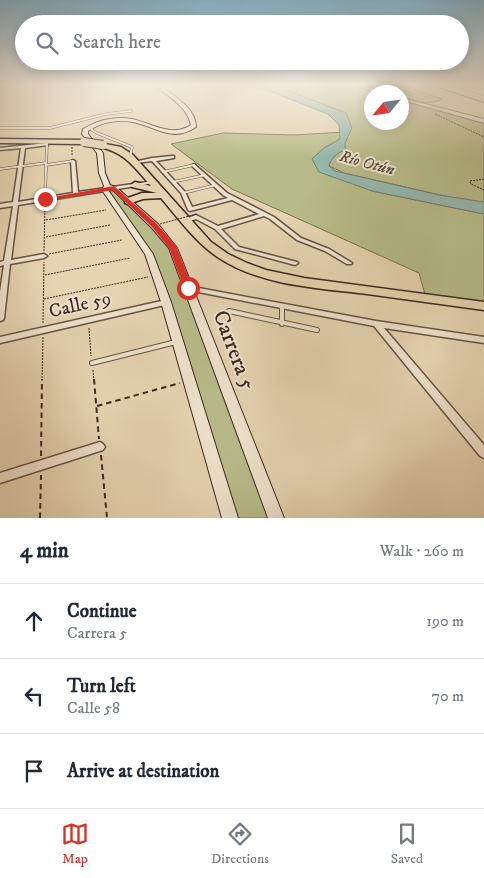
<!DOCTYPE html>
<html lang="en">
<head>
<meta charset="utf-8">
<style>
	body { margin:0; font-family:"IM FELL DW Pica",serif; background:#f2f2f3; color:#1f2937 }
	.compass { position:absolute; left:364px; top:85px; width:45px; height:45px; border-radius:50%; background:#fff; box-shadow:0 2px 12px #0003; rotate:241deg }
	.stop { position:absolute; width:15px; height:15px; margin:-11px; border:4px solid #d93025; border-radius:50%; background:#fff }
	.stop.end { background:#d93025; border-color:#fff; box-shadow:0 1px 5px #0008 }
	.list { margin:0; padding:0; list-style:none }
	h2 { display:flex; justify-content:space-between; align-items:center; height:65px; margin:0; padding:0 20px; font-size:21px }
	h2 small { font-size:16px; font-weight:400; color:#747a83 }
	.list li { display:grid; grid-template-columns:32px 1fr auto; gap:15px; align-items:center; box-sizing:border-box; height:75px; padding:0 20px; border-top:1px solid #e0e1e3 }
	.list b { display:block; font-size:19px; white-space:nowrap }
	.list p { margin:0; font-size:16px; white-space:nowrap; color:#747a83 }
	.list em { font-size:16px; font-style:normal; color:#747a83 }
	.icon { flex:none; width:28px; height:28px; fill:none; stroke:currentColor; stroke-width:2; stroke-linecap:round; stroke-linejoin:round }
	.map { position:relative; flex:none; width:484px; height:518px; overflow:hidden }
	.search { position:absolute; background:#fff; box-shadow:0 2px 12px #0003; left:15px; right:15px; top:15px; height:55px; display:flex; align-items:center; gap:12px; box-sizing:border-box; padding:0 18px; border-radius:28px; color:#747a83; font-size:19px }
	.sheet { height:290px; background:#fff }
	nav { display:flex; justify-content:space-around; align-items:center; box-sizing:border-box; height:70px; border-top:1px solid #e0e1e3; background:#fff; font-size:14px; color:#747a83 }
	nav a { display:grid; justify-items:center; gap:2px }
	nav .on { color:#d93025 }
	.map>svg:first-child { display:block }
	.green { fill:#b7bb89; stroke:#7a7254 }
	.water { fill:#96b8ac; stroke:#727f74 }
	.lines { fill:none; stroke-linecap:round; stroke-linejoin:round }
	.service-far2-casing { stroke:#675444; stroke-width:3 }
	.service-far1-casing { stroke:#675444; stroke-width:5.5 }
	.service-casing { stroke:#675444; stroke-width:6 }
	.minor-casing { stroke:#675444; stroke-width:3 }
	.tertiary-casing { stroke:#675444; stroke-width:2 }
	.secondary-casing { stroke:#3d291f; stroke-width:2 }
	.primary-casing { stroke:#3d291f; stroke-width:2 }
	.trunk-casing { stroke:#3d291f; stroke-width:3 }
	.path-far1 { stroke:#3d291f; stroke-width:1; stroke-dasharray:2 1; stroke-linecap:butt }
	.path { stroke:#3d291f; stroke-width:2; stroke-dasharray:5.5 4; stroke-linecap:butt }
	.service-far2 { stroke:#eee2cc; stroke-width:2 }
	.service-far1 { stroke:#eee2cc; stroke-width:3 }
	.service { stroke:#eee2cc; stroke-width:4 }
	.minor { fill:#eee2cc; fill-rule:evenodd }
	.tertiary { fill:#eee2cc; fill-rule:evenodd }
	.secondary { fill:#eee2cc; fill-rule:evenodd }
	.primary { fill:#e5d3b1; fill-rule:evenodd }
	.trunk { fill:#e5d3b1; fill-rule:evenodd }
	.trunk-bridge-casing { stroke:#3d291f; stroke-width:10; stroke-linecap:butt }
	.path-bridge { stroke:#3d291f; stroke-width:1; stroke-dasharray:2 1; stroke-linecap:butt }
	.trunk-bridge { stroke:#e5d3b1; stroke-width:8 }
	.route { fill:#d93025 }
	.labels { text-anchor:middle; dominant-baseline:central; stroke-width:4; stroke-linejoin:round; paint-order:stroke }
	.far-water-label { font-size:16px; font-style:italic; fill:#534d42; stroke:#eee2cc }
	.street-label { font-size:19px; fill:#3d291f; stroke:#eee2cc }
	.near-street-label { font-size:22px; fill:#3d291f; stroke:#eee2cc }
</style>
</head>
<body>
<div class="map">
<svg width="484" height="518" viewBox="0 0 484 518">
	<rect width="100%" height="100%" fill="#e5d3b1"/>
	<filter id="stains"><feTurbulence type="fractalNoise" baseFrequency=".004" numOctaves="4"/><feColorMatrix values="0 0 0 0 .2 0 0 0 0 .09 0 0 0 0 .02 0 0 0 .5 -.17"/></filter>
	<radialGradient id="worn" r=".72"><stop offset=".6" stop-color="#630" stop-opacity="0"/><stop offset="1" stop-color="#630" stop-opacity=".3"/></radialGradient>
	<!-- green -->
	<g class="green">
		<polygon points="264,85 359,85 376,92 372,92 372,122 402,122 402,99 484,121 484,205 344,173 329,166 328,155 347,140 346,115"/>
		<path d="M 366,85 L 391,85 L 406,91 L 415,90 L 442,99 C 429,106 415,101 402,98 L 402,92 L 384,92 Z"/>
		<path d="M 345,132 C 338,143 323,149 313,159 L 372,191 L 484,214 L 484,308 L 426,298 L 419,273 L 232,189 L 171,144 L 223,133 L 294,135 Z"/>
		<polygon points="114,188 173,248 276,518 230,518 149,254 105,190"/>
	</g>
	<!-- water -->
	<path class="water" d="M 254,85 L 276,86 L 346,113 L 352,128 L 345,143 L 345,150 C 337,153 331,158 329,166 L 335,171 L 439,195 L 484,202 L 484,214 L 372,191 L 319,172 L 312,159 L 324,148 L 340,139 L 339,125 L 328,114 Z"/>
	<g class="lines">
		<!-- service-far2 casing -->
		<g class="service-far2-casing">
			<g id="service-far2">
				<polyline points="443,85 484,97"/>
				<polyline points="474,85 484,88"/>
				<polyline points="414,92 409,90 429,85"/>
				<polyline points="91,126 92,130 97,133 132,147 130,157"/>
				<polyline points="0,128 50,128 106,114 131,111"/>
				<polyline points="46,165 73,161"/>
				<polyline points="0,169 46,163"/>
				<polyline points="163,172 194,165"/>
				<polyline points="173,182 205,175"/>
				<polyline points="183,193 216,185"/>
				<polyline points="45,195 47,144"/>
			</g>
		</g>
		<!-- service-far1 casing -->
		<g class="service-far1-casing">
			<polyline id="service-far1" points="45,199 45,193"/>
		</g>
		<!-- service casing -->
		<g class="service-casing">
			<g id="service">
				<polyline points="282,306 282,324"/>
				<polyline points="229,311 317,330"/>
				<polyline points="92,363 176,342"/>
			</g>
		</g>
		<!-- minor casing -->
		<g class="minor-casing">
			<g id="minor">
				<polygon points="0,85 4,85 0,87"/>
				<polygon points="47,143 48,143 48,145 25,148 18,202 73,193 71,161 73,160 75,161 78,192 154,181 156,182 154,183 18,205 11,260 44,254 47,256 44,258 10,264 4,318 3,320 0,321 0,292 4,265 0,266 0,262 4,261 13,206 0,208 0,204 13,202 21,148 0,150 0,148"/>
				<polygon points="172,156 174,156 174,158 156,161 185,192 192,207 228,198 223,195 192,166 192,165 194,164 227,193 274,217 301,238 329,249 352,263 351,264 347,264 325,251 297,240 270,219 264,216 221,229 239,247 297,262 298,263 297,264 295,265 235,249 215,229 196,219 187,222 185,221 184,220 185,219 196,215 218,226 259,214 232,200 190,211 188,210 181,193 152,161 136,163 134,162 152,158"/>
				<polygon points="186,286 188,286 376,321 484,337 484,343 384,328 484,445 484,458 480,456 374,326 188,290 185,288"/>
				<polygon points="166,300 169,300 170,302 169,304 0,343 0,337"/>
				<polygon points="100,442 103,444 105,447 103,450 0,483 0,473"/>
			</g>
		</g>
		<!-- tertiary casing -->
		<g class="tertiary-casing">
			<g id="tertiary">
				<polygon points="364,85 378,91 378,92 374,92 357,85"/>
				<polygon points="402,98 484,119 484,123 402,100"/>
			</g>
		</g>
		<!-- secondary casing -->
		<g class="secondary-casing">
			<path id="secondary" d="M 154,85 L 159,85 C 173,95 196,108 196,127 C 172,143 157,127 133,122 C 117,119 101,122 88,131 L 88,134 L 103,153 L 105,173 L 110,185 L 116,187 L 158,224 L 177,248 L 284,518 L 268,518 L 169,248 L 152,228 L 112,189 L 109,189 L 108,190 L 153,254 L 171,302 L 238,518 L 222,518 L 161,302 L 145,254 L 102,190 L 104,186 L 99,173 L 97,153 L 82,134 L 83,129 C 98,120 115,116 132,119 C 152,123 171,138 191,125 C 187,106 169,97 154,85 Z"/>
		</g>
		<!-- primary casing -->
		<g class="primary-casing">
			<polygon id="primary" points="432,85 441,85 484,98 484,102"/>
		</g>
		<!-- trunk casing -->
		<g class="trunk-casing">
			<g id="trunk">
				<polygon points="0,139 84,140 88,142 84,144 0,143"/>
				<path d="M 100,143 L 121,147 L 133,155 L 211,242 L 228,254 L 247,263 L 266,270 L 304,278 L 484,302 L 484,310 C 445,305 406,299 367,294 C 318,288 262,286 219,258 C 196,243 179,219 161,198 L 143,199 L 128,204 L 125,203 L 125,199 L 142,193 L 157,193 L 132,187 L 131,185 L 135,182 L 151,186 C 134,167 126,153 100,147 Z"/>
			</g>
		</g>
		<!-- path-far1 -->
		<g class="path-far1">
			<polyline points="435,114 484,137"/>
			<polyline points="72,147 72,156"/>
			<polyline points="484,179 470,181 471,184 484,190"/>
			<polyline points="46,220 106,210"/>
			<polyline points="46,237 110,225"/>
			<polyline points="44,251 45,205"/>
			<polyline points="49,254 122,240"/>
			<polyline points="45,275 130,258"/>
			<polyline points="44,299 148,277"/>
			<polyline points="43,323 44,262"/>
			<polyline points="89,328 91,356"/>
			<polyline points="93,370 94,381"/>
			<polyline points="42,381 43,337"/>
		</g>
		<!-- path -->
		<g class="path">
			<polyline points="94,379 99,439"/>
			<polyline points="97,406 180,383"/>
			<polyline points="101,455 107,518"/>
			<polyline points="41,456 42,379"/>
			<polyline points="40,518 41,475"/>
		</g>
		<!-- service-far2 -->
		<use href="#service-far2" class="service-far2"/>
		<!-- service-far1 -->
		<use href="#service-far1" class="service-far1"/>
		<!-- service -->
		<use href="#service" class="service"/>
		<!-- minor -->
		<use href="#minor" class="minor"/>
		<!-- tertiary -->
		<use href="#tertiary" class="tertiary"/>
		<!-- secondary -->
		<use href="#secondary" class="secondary"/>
		<!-- primary -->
		<use href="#primary" class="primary"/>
		<!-- trunk -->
		<use href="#trunk" class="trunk"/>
		<!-- trunk-bridge casing -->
		<g class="trunk-bridge-casing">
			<polyline id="trunk-bridge" points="84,142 103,145"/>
		</g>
		<!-- path-bridge -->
		<polyline class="path-bridge" points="160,224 197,214"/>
		<!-- trunk-bridge -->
		<use href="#trunk-bridge" class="trunk-bridge"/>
	</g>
	<!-- sky -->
	<linearGradient id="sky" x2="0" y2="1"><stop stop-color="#87b6d0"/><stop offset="0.54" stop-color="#f3ebdc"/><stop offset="1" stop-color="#f3ebdc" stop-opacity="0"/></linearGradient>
	<rect width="484" height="158" fill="url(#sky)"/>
	<!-- route -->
	<polygon class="route" points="114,186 157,224 176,246 193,288 191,290 185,290 184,288 169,248 152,227 113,190 45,201 42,199"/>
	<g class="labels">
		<!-- far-water labels -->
		<g class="far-water-label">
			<text transform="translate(367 163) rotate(15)">Río Otún</text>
		</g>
		<!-- street labels -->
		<g class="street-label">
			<text transform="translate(80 305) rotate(-13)">Calle 59</text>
		</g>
		<!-- near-street labels -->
		<g class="near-street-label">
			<text transform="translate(234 350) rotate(69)">Carrera 5</text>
		</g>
	</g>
	<rect width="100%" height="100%" filter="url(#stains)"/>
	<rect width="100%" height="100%" fill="url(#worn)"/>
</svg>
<svg class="compass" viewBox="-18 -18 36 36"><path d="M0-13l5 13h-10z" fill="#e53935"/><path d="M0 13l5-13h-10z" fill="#747a83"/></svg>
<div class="stop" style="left:188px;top:288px"></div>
<div class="stop end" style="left:45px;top:199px"></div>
<div class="search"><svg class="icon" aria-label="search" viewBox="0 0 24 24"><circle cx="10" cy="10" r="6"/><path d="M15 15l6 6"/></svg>Search here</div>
</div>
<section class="sheet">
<h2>4 min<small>Walk · 260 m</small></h2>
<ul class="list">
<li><svg class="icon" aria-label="ahead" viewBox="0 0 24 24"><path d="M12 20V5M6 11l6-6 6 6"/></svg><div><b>Continue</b><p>Carrera 5</p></div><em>190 m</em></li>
<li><svg class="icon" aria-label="left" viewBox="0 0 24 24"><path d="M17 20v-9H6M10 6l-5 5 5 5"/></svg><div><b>Turn left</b><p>Calle 58</p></div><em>70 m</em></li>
<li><svg class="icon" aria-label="arrive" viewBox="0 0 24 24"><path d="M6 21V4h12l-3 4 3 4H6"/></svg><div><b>Arrive at destination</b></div></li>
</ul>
</section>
<nav>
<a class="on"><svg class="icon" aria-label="map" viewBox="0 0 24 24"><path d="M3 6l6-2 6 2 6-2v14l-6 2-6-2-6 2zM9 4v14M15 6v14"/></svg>Map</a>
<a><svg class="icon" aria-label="directions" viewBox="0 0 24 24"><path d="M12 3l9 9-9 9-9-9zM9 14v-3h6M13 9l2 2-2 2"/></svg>Directions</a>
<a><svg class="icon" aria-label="saved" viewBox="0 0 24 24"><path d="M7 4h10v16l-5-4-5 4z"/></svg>Saved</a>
</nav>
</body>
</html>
